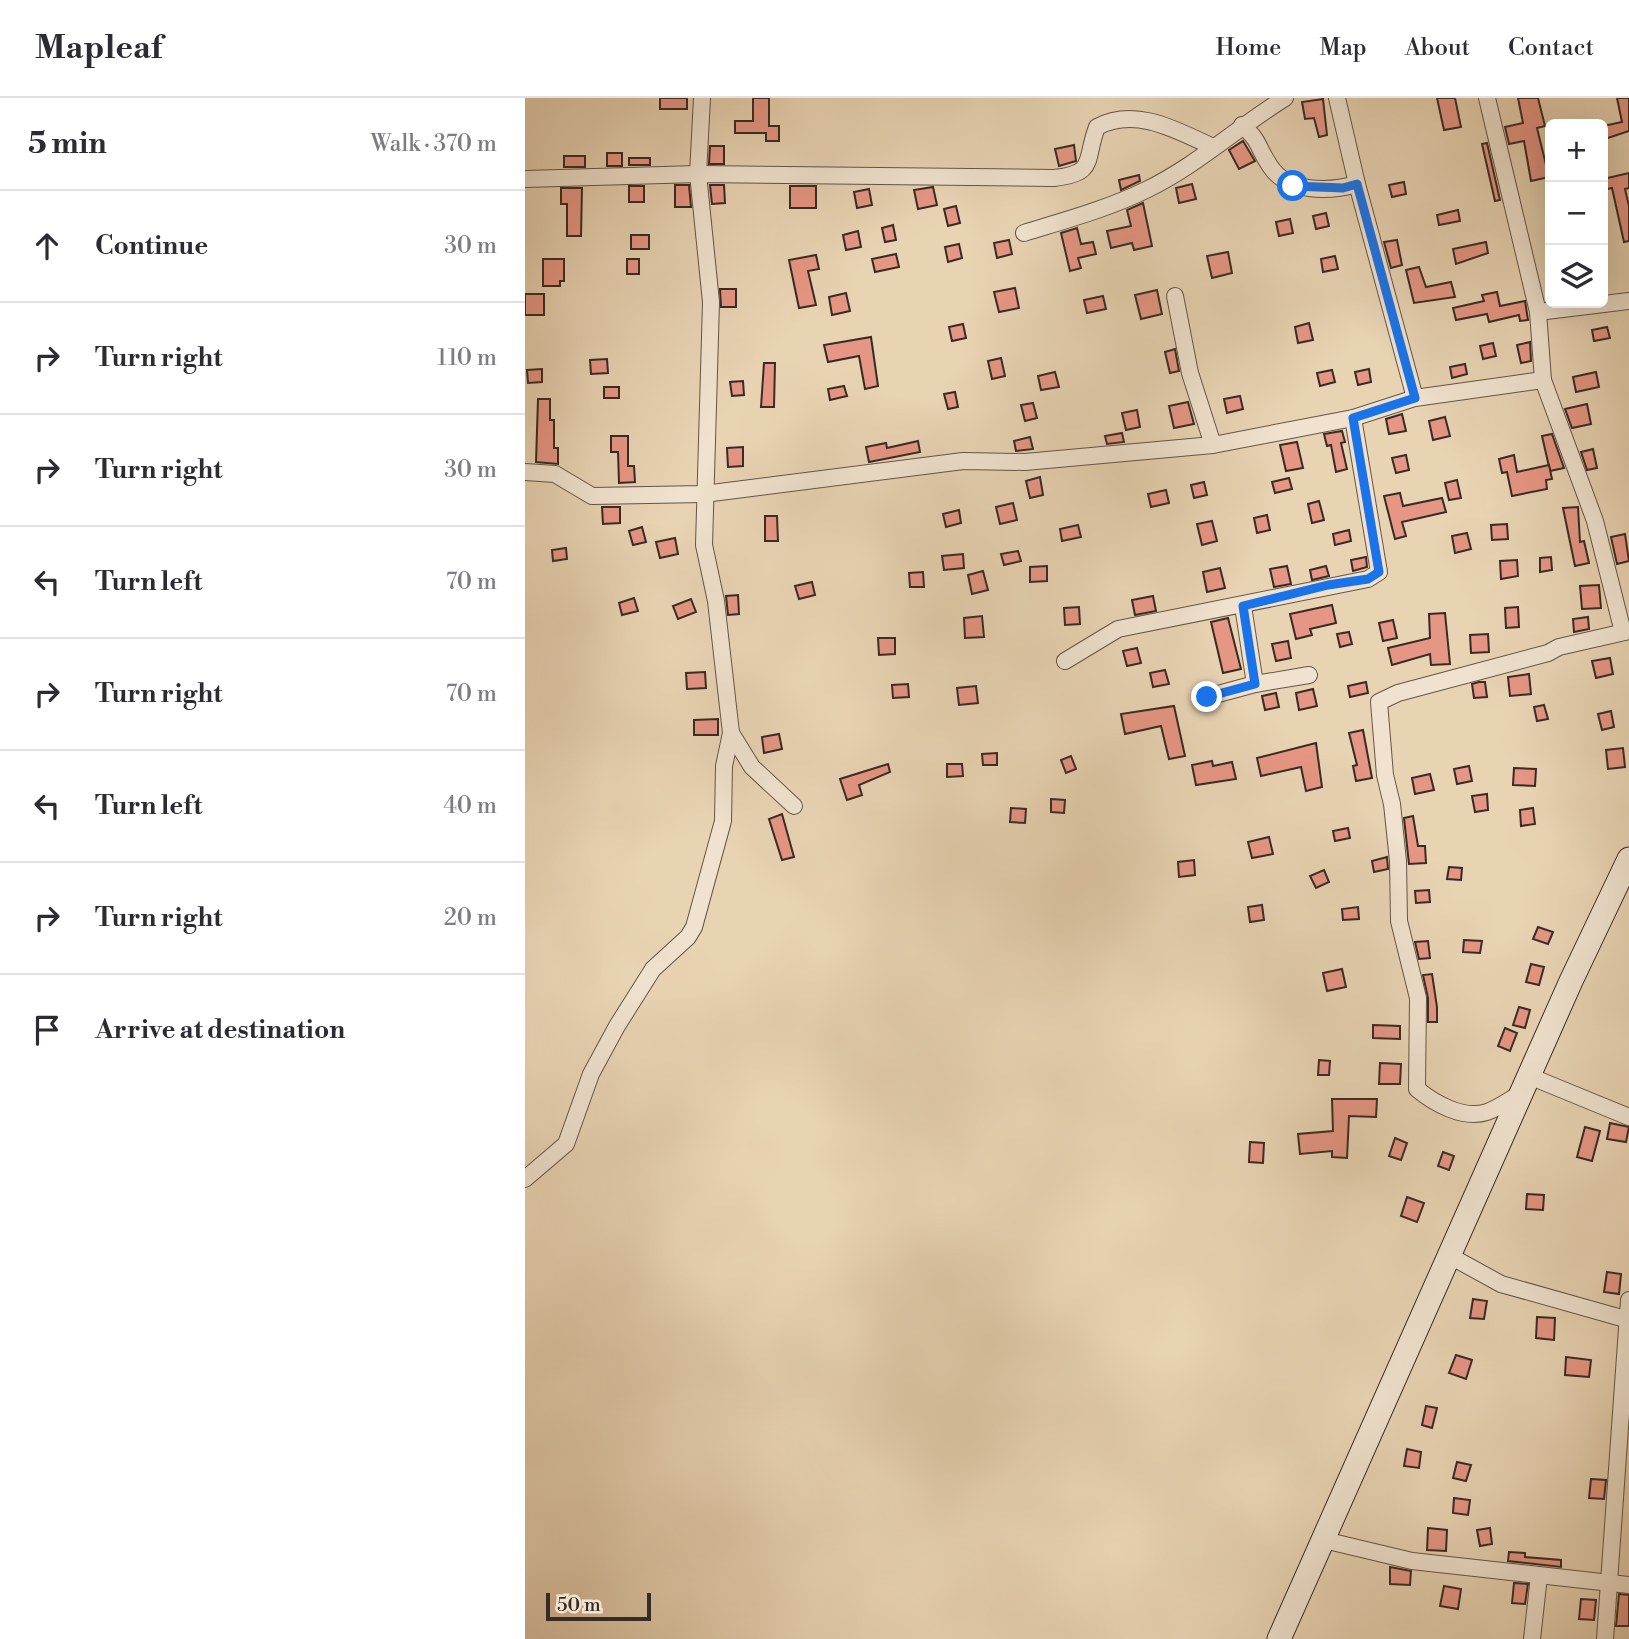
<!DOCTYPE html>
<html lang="en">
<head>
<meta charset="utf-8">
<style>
	body { margin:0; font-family:"Libre Bodoni",serif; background:#f7f7f7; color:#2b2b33 }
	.controls { position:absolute; right:21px; top:21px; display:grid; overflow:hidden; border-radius:10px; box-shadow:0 7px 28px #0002 }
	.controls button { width:63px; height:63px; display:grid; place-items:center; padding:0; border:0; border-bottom:2px solid #e1e1e2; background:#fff; color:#2b2b33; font:35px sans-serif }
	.scale { position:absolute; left:21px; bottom:18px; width:105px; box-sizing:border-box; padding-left:7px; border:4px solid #382b23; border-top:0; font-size:19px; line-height:24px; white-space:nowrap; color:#382b23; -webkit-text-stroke:5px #f0e2ce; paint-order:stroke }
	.stop { position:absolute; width:21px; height:21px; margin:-16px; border:5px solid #1a73e8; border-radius:50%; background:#fff }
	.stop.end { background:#1a73e8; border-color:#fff; box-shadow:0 2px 7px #0008 }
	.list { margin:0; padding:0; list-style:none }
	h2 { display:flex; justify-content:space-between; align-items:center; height:91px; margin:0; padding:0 28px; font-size:30px }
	h2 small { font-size:23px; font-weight:400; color:#7c7c81 }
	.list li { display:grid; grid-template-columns:46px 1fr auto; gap:21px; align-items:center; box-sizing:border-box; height:112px; padding:0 28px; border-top:2px solid #e1e1e2 }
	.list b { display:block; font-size:26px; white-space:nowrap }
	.list em { font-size:23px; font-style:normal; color:#7c7c81 }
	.icon { flex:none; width:38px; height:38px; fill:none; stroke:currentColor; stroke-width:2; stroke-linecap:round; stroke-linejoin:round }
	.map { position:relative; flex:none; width:1104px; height:1541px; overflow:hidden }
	header { display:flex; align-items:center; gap:42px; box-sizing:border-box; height:98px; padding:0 35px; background:#fff; border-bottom:2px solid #e1e1e2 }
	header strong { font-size:33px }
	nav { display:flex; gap:38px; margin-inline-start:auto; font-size:24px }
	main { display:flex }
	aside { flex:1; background:#fff }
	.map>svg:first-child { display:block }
	.building { fill:#e69684; stroke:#382b23; stroke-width:2 }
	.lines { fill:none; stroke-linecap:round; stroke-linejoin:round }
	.street-casing { stroke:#645547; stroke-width:18 }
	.secondary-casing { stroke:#382b23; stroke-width:25 }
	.street { stroke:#f0e2ce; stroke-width:16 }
	.secondary { stroke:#f0e2ce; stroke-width:23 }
	.route { stroke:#1a73e8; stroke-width:9 }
</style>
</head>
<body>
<header>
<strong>Mapleaf</strong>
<nav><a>Home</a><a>Map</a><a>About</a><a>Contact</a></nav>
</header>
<main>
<aside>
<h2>5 min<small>Walk · 370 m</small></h2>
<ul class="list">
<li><svg class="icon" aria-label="ahead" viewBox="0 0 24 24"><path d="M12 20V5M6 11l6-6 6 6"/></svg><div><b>Continue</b></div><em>30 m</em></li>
<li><svg class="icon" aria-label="right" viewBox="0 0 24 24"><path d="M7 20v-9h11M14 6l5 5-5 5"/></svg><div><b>Turn right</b></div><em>110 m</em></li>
<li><svg class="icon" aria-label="right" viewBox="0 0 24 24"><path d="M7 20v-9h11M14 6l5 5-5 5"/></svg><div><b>Turn right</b></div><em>30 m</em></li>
<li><svg class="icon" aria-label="left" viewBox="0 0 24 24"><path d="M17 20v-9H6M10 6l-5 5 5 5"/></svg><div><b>Turn left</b></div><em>70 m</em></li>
<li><svg class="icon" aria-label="right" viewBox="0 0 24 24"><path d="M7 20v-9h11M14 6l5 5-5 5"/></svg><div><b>Turn right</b></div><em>70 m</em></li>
<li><svg class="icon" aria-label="left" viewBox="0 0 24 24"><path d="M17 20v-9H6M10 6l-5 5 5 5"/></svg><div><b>Turn left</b></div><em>40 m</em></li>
<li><svg class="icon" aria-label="right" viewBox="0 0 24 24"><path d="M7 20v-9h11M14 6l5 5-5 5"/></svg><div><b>Turn right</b></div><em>20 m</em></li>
<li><svg class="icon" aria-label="arrive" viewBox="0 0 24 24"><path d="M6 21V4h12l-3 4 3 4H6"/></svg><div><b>Arrive at destination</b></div></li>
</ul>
</aside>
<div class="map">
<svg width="1104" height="1541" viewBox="0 0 1104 1541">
	<rect width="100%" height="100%" fill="#e8d3b3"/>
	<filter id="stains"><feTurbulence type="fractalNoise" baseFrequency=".00286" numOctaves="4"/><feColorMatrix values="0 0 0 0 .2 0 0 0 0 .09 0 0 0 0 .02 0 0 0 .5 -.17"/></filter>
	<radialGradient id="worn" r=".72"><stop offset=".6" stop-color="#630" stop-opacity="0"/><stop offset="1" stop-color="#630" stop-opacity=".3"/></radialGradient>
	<!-- building -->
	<g class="building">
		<rect x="135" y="0" width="27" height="11"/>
		<polygon points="228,0 244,0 244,28 254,28 254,43 241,43 241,35 210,35 210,23 228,23"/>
		<polygon points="912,0 930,0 936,29 919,32"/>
		<polygon points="993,0 1013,0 1020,28 1012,30 1024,79 1006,83 999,43 984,46 980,29 998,25"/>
		<polygon points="1092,0 1104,0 1104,33 1080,41 1078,28 1097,24"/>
		<polygon points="798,1 802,37 794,39 789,20 780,21 777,4"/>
		<polygon points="718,43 730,63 714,71 704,52"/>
		<polygon points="962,45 975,102 970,103 957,46"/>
		<polygon points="549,47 551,63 534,68 530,51"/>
		<polygon points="185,48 199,48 199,66 184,66"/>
		<rect x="82" y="55" width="15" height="13"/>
		<rect x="39" y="58" width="21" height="11"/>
		<rect x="104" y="60" width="21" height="7"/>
		<polygon points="1104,75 1104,90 1100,91 1104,108 1104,143 1099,144 1087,90 1078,92 1078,81"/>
		<polygon points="614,77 615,83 596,92 594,82"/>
		<polygon points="879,84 881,96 867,99 864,87"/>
		<polygon points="667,86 671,101 654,105 651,90"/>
		<polygon points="150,87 164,87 166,109 150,109"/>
		<polygon points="185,87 199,87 200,105 187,106"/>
		<rect x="104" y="88" width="15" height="16"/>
		<rect x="265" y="88" width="26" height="22"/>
		<polygon points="408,89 412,107 393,111 389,92"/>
		<polygon points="36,90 57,90 56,138 42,138 42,106 36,106"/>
		<polygon points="344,91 347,107 332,110 329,94"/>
		<polygon points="618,105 627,148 609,152 607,145 586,150 582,133 606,128 602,112"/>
		<polygon points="431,108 435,125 423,128 419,111"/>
		<polygon points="933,112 935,123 914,127 912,117"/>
		<polygon points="801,115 804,128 791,131 788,118"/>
		<polygon points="765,121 768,135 754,138 751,124"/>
		<polygon points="368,127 371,142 360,144 357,130"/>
		<polygon points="552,130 556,146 568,144 571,156 553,160 556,170 545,173 536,135"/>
		<polygon points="333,133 336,149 321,152 318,137"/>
		<rect x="106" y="137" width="18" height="14"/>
		<polygon points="484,142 487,156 472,160 469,145"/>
		<polygon points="872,142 877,167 866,170 859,144"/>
		<polygon points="961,144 963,155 931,166 928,151"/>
		<polygon points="434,146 437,160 423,164 420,149"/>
		<polygon points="703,154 707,175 687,180 682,158"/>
		<polygon points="371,156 374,169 350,174 347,161"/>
		<polygon points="291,157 294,171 283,173 291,207 274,210 264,162"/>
		<polygon points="810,158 813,171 798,174 796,161"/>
		<polygon points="18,161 39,161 39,183 35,183 35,188 18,188"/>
		<rect x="102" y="161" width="12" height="15"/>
		<polygon points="894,169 901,189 926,184 930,199 889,205 881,172"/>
		<polygon points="490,190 494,210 474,214 469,194"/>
		<polygon points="195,191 211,191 211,209 196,209"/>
		<polygon points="632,192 637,216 616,221 610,197"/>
		<polygon points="972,194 975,208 1000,203 1003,222 995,223 994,217 964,224 962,216 931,222 928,210 959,203 957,197"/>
		<polygon points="321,195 325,213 307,217 304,199"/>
		<rect x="0" y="196" width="19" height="21"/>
		<polygon points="578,198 581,211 562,215 559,202"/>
		<polygon points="784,225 788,242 773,245 770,229"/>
		<polygon points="438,226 441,240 427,243 424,229"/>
		<polygon points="1082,229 1085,240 1069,243 1067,232"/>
		<polygon points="346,239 353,288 340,291 334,258 303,264 299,247"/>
		<polygon points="1005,244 1006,263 996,265 992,247"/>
		<polygon points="968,245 971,258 958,261 955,248"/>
		<polygon points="650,251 654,273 645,275 640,254"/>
		<polygon points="476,260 480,278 467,281 463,263"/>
		<polygon points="82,261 83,275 66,276 65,262"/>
		<polygon points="239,265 250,265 249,309 236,309"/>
		<polygon points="940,266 942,276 927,280 925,269"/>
		<polygon points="17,271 17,284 3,285 2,272"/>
		<polygon points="844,271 846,284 833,287 830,274"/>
		<polygon points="807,272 810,284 795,288 792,275"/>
		<polygon points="530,274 534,289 516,292 513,278"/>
		<polygon points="1071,274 1074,289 1051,294 1048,279"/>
		<polygon points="218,283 219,297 207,298 205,284"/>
		<polygon points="319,288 322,298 305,302 303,291"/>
		<rect x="79" y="289" width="15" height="11"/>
		<polygon points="430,294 433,309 423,311 419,296"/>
		<polygon points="715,298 718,311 702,315 699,301"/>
		<polygon points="13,301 25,301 25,322 29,322 29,350 33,350 33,366 11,364"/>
		<polygon points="663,304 669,326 649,330 644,308"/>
		<polygon points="508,305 512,320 500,323 496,307"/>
		<polygon points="1062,306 1066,326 1047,330 1040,311"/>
		<polygon points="612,312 615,329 601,332 597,315"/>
		<polygon points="877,316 881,333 864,336 861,321"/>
		<polygon points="920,319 925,338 908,342 904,323"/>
		<polygon points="817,333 820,344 816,345 822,371 811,374 806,347 802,348 799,336"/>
		<polygon points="597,335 599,344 582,346 580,338"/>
		<polygon points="1027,336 1039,370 1025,373 1017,338"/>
		<polygon points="86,338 103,338 103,368 109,368 110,384 94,385 93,354 86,354"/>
		<polygon points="505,339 508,351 491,353 489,343"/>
		<polygon points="393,343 395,354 344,364 341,349 361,345 362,350"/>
		<polygon points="772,344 778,370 761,373 755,347"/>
		<polygon points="218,349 218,368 203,369 202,350"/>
		<polygon points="1068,351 1072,370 1062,372 1056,354"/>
		<polygon points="881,357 884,372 871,375 867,360"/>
		<polygon points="989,357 992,374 1024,367 1027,381 1021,382 1022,391 987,398 982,374 977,375 974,361"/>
		<polygon points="515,379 518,397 505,400 501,383"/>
		<polygon points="764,380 767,391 750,395 747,384"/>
		<polygon points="932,382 936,400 924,402 920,385"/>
		<polygon points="679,384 682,397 669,400 666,387"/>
		<polygon points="641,392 644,405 626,409 623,396"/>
		<polygon points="875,395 878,408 917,400 921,414 877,424 881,438 870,441 859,398"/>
		<polygon points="794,403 799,422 787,425 783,406"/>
		<polygon points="488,405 492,422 475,426 471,409"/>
		<polygon points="77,409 95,409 95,425 78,426"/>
		<polygon points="1053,409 1055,444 1059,443 1064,465 1050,468 1038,410"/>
		<polygon points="434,412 436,425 421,429 418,416"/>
		<polygon points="742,417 745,432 732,435 729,420"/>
		<polygon points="240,418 252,418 253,443 240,443"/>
		<polygon points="687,423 692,443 677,447 672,426"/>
		<polygon points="982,426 983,441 967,442 966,427"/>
		<polygon points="553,427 556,439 537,443 535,431"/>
		<polygon points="117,429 121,444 108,447 104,433"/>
		<polygon points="824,432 826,443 810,447 808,436"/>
		<polygon points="942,435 946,451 930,455 927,438"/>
		<polygon points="1100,436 1104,463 1092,466 1086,439"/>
		<polygon points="150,440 153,456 135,460 131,444"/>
		<polygon points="41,450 42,461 28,463 27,452"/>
		<polygon points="493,453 496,463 479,467 476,456"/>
		<polygon points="438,456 439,470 419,472 417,458"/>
		<polygon points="841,459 842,469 828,473 826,462"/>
		<polygon points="1026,459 1027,472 1015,474 1015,460"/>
		<polygon points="992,462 993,478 976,481 975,463"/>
		<polygon points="522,468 522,483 505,484 505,469"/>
		<polygon points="762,468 766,486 749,489 745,471"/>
		<polygon points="801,468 804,478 787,482 785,472"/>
		<polygon points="695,470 700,490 682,494 678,474"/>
		<polygon points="458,473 463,492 447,496 443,477"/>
		<polygon points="398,474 399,489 385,489 384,475"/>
		<polygon points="287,484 290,497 274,501 270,488"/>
		<polygon points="1074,487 1076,510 1057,511 1055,488"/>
		<polygon points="213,497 214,516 203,517 201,498"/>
		<polygon points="628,498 631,513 610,517 607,502"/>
		<polygon points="109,500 113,513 97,517 94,505"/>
		<polygon points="166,501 171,514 153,521 148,508"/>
		<polygon points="807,507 811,525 785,531 787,537 771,541 765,516"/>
		<polygon points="554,509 555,526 540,527 539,510"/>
		<polygon points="993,509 994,529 981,530 980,510"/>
		<polygon points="920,515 925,566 906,567 905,556 867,567 863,550 905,540 904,516"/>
		<polygon points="457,518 459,539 440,540 439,520"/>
		<polygon points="1063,519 1064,531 1049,534 1048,521"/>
		<polygon points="703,520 716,571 698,575 686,524"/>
		<polygon points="868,522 872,540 858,543 854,525"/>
		<polygon points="824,534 827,546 815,549 812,536"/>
		<polygon points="963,536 964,554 946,555 945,537"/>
		<polygon points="353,540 370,540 370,556 354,557"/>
		<polygon points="763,543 766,560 751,563 747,546"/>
		<polygon points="612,550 616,565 602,568 598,553"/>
		<polygon points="1085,560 1088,576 1071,580 1067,563"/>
		<polygon points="640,572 644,586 628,589 625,575"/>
		<polygon points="180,574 181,590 162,591 161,575"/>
		<polygon points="1004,576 1006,596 985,598 983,579"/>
		<polygon points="841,584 843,595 825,599 823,588"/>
		<polygon points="954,584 960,584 962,599 949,600 947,586"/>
		<polygon points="383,586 384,599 368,600 367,587"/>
		<polygon points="451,588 453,605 434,607 432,590"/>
		<polygon points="788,591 792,608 774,612 771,595"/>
		<polygon points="751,595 754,609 740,612 737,598"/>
		<polygon points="1019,607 1023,621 1012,623 1009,609"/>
		<polygon points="649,608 660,658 644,661 636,628 600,636 596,616"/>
		<polygon points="1086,613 1089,629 1077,632 1073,616"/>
		<polygon points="193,621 193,637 169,637 169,622"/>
		<polygon points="838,632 847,680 831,683 828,668 832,667 824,635"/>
		<polygon points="254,636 257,651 239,655 237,639"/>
		<polygon points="791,645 797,689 781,693 776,669 736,678 732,660"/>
		<polygon points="1098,650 1100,669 1083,671 1081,652"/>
		<polygon points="472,655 472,667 458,667 457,656"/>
		<polygon points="546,658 551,671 541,675 536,662"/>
		<polygon points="687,663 688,668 707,664 711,681 671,687 667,667"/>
		<polygon points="363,666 365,674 334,687 337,697 322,702 315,681"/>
		<polygon points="422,666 437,666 438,678 422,679"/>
		<polygon points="944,668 947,683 932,686 929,671"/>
		<polygon points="989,670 1011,671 1010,688 988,687"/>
		<polygon points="905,676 909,692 890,696 887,680"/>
		<polygon points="962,696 963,712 950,714 947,698"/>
		<polygon points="526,701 540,702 539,715 526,714"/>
		<polygon points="486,710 501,711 500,725 485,724"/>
		<polygon points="1008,710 1010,726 996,728 995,712"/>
		<polygon points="257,716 269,759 257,762 244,721"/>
		<polygon points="888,718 893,748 900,748 901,765 884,766 879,720"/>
		<polygon points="823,730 825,740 810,743 808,733"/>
		<polygon points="744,739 748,756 727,760 723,744"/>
		<polygon points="862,759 863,771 849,774 847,763"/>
		<polygon points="669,762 670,777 654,779 653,764"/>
		<polygon points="924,769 937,770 936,782 922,781"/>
		<polygon points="799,772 804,784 791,790 785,778"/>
		<polygon points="904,792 905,804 891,805 890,793"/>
		<polygon points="737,807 739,822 725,824 723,809"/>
		<polygon points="833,809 834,821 818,822 817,811"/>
		<polygon points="1013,829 1028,834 1023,846 1008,841"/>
		<polygon points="939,842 957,843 955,855 938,854"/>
		<polygon points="903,843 905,860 894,861 890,844"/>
		<polygon points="1006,866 1019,869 1014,887 1001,884"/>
		<polygon points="817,871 821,889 802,893 798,875"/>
		<polygon points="907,876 912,909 912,924 903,924 903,900 898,877"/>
		<polygon points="994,909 1005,912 1000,930 988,927"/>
		<polygon points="848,927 875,928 875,941 848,940"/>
		<polygon points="980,930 992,935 985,953 973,948"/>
		<polygon points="794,962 805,963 804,977 793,977"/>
		<polygon points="855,965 876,966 875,986 854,986"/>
		<polygon points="807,1001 852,1001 851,1019 824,1018 822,1060 807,1059 807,1053 775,1056 773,1036 808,1033"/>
		<polygon points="1085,1025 1104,1029 1101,1044 1082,1041"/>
		<polygon points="1060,1029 1075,1033 1067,1063 1052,1059"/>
		<polygon points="870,1040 882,1045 876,1062 864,1058"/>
		<polygon points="725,1044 739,1045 738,1065 724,1064"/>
		<polygon points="918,1054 929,1058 924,1072 913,1068"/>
		<polygon points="1002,1096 1019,1097 1018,1112 1001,1111"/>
		<polygon points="882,1099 899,1105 892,1124 876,1118"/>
		<polygon points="1082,1174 1096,1176 1094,1196 1079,1194"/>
		<polygon points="948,1201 962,1203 959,1221 945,1220"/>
		<polygon points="1012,1219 1030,1220 1029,1242 1011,1240"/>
		<polygon points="931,1257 947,1262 941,1281 924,1275"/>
		<polygon points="1041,1259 1066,1262 1064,1279 1040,1277"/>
		<polygon points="901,1308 912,1310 907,1330 897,1327"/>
		<polygon points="882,1351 896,1354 894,1370 879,1368"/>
		<polygon points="932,1364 946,1367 941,1383 928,1380"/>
		<polygon points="1066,1381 1081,1382 1079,1401 1064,1400"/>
		<polygon points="929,1400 945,1402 943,1417 928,1415"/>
		<polygon points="903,1430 922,1432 921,1453 902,1452"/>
		<polygon points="965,1430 967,1446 955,1448 952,1432"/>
		<polygon points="984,1454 1000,1455 1000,1459 1036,1462 1036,1469 983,1463"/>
		<polygon points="865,1469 886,1473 885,1487 865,1486"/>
		<polygon points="989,1485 1003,1486 1000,1506 987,1505"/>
		<polygon points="919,1488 936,1491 933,1511 915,1508"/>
		<polygon points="1094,1496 1104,1497 1104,1528 1091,1528"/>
		<polygon points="1056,1501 1071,1502 1069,1522 1054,1521"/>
	</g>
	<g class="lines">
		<!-- street casing -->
		<g class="street-casing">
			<g id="street">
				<polyline points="812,0 832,86 890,300"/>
				<polyline points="962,0 1013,214 1018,282 1070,423 1098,534"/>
				<path d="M 717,27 C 736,44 732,49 745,68 C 762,95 804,94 832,86"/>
				<path d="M 0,81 L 173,76 L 529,80 C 572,75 559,63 572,29 C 611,8 653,33 688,49"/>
				<path d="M 499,135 C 541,122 582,111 621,92 C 671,68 713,29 760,0"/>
				<polyline points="650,198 665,275 688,347"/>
				<polyline points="1013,214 1104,203"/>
				<polyline points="0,374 30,376 67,398 179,396 438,363 500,364 688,347 828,320 890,300 1018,282"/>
				<polyline points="718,508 730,586"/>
				<polyline points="540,563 593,531 843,481 854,474 828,320"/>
				<polyline points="682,599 730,586 784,577"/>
				<polyline points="206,635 227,669 269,708"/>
				<polyline points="1004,978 1104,1019"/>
				<path d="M 996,995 C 986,1001 974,1010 962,1014 C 938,1022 909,1005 892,991 L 893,900 L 874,823 L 873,763 L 867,706 L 860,677 L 854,604 L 873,595 L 1023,555 L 1034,549 L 1104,533"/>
				<polyline points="0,1081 41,1046 66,976 92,928 128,871 163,839 169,829 198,723 199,668 206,635 191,503 179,447 186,204 173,76 177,0"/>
				<polyline points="925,1158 976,1186 1104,1222"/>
				<polyline points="799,1442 887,1463 1104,1487"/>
				<polyline points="1007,1541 1014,1478"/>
				<polyline points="1080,1541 1104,1202"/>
			</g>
		</g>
		<!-- secondary casing -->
		<g class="secondary-casing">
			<polyline id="secondary" points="754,1541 1046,883 1104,761"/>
		</g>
		<!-- street -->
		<use href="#street" class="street"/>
		<!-- secondary -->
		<use href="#secondary" class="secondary"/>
	</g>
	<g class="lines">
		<!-- route -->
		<polyline class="route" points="682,599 730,586 718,508 803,487 843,481 854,474 828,320 890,300 832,86 818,90 768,88"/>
	</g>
	<rect width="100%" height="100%" filter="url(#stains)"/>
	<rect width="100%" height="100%" fill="url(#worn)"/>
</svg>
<div class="controls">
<button>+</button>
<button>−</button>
<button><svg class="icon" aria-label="layers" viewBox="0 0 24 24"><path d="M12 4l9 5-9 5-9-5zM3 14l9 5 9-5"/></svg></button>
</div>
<div class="scale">50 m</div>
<div class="stop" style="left:768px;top:88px"></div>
<div class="stop end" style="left:682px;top:599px"></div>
</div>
</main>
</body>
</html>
